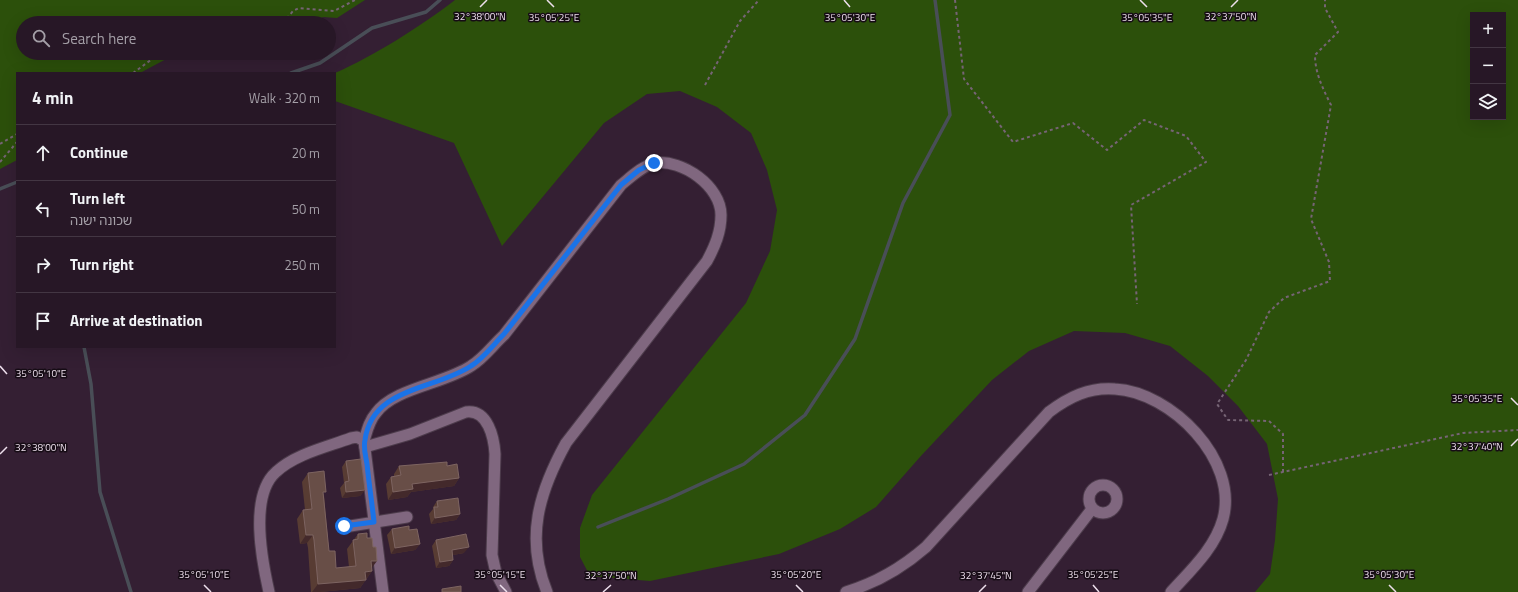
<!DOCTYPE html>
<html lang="en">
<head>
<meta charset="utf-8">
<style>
	body { margin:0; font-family:"Titillium Web","Noto Sans Hebrew",sans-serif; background:#2f202e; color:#f1f3f6 }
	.controls { position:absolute; right:12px; top:12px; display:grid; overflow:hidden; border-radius:0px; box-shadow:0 4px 16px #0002 }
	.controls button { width:36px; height:36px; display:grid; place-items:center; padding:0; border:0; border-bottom:1px solid #433643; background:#271726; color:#f1f3f6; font:20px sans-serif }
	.stop { position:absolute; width:12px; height:12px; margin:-9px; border:3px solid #1a73e8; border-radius:50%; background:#fff }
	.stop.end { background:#1a73e8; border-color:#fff; box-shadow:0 1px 4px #0008 }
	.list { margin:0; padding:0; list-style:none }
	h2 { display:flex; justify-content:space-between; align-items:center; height:52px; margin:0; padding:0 16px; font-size:17px }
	h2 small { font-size:13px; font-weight:400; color:#a49fa7 }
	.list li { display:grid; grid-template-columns:26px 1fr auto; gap:12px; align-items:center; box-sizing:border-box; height:56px; padding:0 16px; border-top:1px solid #433643 }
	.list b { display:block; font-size:15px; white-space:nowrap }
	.list p { margin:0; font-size:13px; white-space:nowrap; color:#a49fa7 }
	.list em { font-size:13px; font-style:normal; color:#a49fa7 }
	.icon { flex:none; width:22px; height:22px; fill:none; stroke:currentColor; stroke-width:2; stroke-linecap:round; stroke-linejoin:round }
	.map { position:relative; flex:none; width:1518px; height:592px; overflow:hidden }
	.search { position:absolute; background:#271726; box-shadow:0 4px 16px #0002; left:16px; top:16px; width:320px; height:44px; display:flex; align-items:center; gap:10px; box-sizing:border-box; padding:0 14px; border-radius:22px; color:#a49fa7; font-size:15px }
	.panel { position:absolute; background:#271726; box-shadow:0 4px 16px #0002; left:16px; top:72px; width:320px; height:276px; border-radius:0px }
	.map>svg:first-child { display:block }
	.green { fill:#2c500b; fill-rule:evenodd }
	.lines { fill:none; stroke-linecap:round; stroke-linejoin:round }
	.stream { stroke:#494e57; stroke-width:3.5 }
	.minor-casing { stroke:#4d3c4c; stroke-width:13 }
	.path { stroke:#766475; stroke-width:2; stroke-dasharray:3 3; stroke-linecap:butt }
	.minor { stroke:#80677f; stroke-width:11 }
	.wall { fill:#583c33 }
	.shaded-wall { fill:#43292b }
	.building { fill:#684e47; stroke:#7d6461 }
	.route { stroke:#1a73e8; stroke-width:5 }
	.ticks { fill:none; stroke:#eddfec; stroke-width:1.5 }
	.ticks-label { font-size:10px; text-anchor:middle; fill:#eddfec; stroke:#160c15; stroke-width:3; stroke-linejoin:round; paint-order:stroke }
</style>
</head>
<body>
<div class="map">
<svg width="1518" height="592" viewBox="0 0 1518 592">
	<rect width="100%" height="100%" fill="#341f33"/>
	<!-- green -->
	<g class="green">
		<polygon points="0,0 365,0 337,18 323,17 316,23 23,23 23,53 247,53 209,58 170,57 140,73 17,73 17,160 0,169"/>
		<path d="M 455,0 L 1518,0 L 1518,592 L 1255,592 L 1270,574 L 1275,540 L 1278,499 L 1267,444 L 1238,406 L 1208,376 L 1170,346 L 1125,333 L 1074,331 L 1029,351 L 992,380 L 920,457 L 876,507 L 840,529 L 779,554 L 650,581 L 590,576 L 580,557 L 580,528 L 592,495 L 746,303 L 770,251 L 777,210 L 767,170 L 751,133 L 717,107 L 680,91 L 647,94 L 604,123 L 502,246 L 454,143 L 335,101 L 335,73 C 374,56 421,26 455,0 ZM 1473,15 L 1503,15 L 1503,117 L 1473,117 Z"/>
	</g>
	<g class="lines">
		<!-- stream -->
		<g class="stream">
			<polyline points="291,73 320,63 372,28 426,12 440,0"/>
			<polyline points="0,189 17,182"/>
			<polyline points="84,347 91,384 100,492 131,592"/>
			<polyline points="598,527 668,499 744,464 805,415 855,339 903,203 950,115 935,0"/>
		</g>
		<!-- minor casing -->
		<g class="minor-casing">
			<g id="minor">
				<path d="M 365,447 L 410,434 L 466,412 C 488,409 494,438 495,454 L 492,555 L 496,573 L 506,592"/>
				<circle cx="1103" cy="499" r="14"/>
				<polyline points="344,527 407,517"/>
				<path d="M 269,592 C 262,561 249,496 276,472 C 295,454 327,447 351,438 L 357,437 L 364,441"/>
				<path d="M 383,592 L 364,441 C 367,431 369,421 376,413 C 394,388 444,384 471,366 C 484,358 493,345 504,335 L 621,185 C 631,177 642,166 655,163 C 682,159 721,186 721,215 C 721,232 715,246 707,261 L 566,443 C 539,492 525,538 547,592"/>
				<path d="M 846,592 C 876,583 903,567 926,547 L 1049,412 C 1069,397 1089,387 1115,389 C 1171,392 1239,460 1223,519 C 1215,548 1191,570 1171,592"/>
				<polyline points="1028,592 1092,509"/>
			</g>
		</g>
		<!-- path -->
		<g class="path">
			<polyline points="955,0 964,79 1013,142 1073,123 1107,150 1144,120 1186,136 1206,162 1131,205 1137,304"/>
			<polyline points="283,23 293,11 299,8 334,11 355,0"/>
			<polyline points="133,73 155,57 167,53"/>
			<polyline points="705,85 740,21 759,0"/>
			<polyline points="0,144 17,134"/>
			<polyline points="0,162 17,142"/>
			<path d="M 1283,472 L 1283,434 L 1269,421 L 1228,420 L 1217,404 L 1246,360 L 1269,312 L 1284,298 L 1330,281 L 1329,262 L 1311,219 L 1331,105 C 1323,89 1315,73 1315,55 L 1338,32 L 1325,8 L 1325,0"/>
			<polyline points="1269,475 1463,433 1518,430"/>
		</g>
		<!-- minor -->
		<use href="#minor" class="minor"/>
	</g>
	<!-- wall -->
	<g class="wall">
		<polygon points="346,461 365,490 360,496 342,498 340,488 344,483 342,467"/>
		<polygon points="399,466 447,466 459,478 454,486 411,492 407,497 388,500 386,484 391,477 394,476 394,474"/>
		<polygon points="308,473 324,495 329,551 336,568 349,567 347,549 358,534 367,538 372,571 360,588 320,592 311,592 308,548 307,543 300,544 297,519 303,510 305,510 302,482"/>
		<polygon points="437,501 460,514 456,520 431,524 429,514 433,509 433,507"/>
		<polygon points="392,529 409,530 420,544 415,550 391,554 387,535"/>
		<polygon points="436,540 464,553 453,555 453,560 449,566 436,568 432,546"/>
	</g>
	<!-- shaded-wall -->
	<g class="shaded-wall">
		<polygon points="459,478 454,486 411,492 407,497 388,500 393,492 412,484"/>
		<polygon points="365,490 360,496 342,498 346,492"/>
		<polygon points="460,514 456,520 431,524 435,518"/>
		<polygon points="306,535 313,535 307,543 300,544"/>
		<polygon points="420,544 415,550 391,554 395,548"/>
		<polygon points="469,547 464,553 447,556 452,550"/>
		<polygon points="453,560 449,566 436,568 440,562"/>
		<polygon points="371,561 377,561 371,569"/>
		<polygon points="372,571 360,588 320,592 312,592 318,584 365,572"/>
	</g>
	<!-- building -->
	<g class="building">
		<polygon points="361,459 365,490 346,492 345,482 349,481 346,461"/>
		<polygon points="447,462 447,466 457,464 459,478 412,484 413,489 393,492 391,477 401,475 399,466"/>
		<polygon points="324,471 326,492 323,492 329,551 335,551 336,568 356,566 353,540 358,539 358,534 367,533 367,538 372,538 373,547 376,547 377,561 371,561 372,571 365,572 366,580 318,584 314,540 313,535 306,535 303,510 312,509 308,473"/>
		<polygon points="458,498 460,514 435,518 434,507 438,507 437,501"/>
		<polygon points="409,526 409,530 417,529 420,544 395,548 392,529"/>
		<polygon points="466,534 469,547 452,550 453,560 440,562 436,540"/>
		<polygon points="461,586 461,592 442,592 442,589"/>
	</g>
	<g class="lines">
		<!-- route -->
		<path class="route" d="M 344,526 L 374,522 C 372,503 369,484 367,464 C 366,457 363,448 365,440 C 372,387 435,390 471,366 C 484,358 493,345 504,334 L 621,185 L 639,170 L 654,163"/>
	</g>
	<!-- ticks -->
	<path class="ticks" d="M 547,0 L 554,7M 844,0 L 850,7M 1140,0 L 1147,7M 480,7 L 487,0M 1231,7 L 1238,0M 0,366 L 7,374M 1511,398 L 1518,405M 1511,446 L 1518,439M 0,454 L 7,447M 204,585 L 211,592M 500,585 L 507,592M 796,585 L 803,592M 1093,585 L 1099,592M 1389,585 L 1396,592M 603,592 L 611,585M 979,592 L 986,585"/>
	<g class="ticks-label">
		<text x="480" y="20">32°38'00"N</text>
		<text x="1231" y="20">32°37'50"N</text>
		<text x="554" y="21">35°05'25"E</text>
		<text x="850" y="21">35°05'30"E</text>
		<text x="1147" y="21">35°05'35"E</text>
		<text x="41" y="377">35°05'10"E</text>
		<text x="1477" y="402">35°05'35"E</text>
		<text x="1477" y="450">32°37'40"N</text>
		<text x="41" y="451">32°38'00"N</text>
		<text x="204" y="578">35°05'10"E</text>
		<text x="500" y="578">35°05'15"E</text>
		<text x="796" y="578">35°05'20"E</text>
		<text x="1093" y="578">35°05'25"E</text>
		<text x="1389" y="578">35°05'30"E</text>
		<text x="611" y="579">32°37'50"N</text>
		<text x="986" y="579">32°37'45"N</text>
	</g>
</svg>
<div class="controls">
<button>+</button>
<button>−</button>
<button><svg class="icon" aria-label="layers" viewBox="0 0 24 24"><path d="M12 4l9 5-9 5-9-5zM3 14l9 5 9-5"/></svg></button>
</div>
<div class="stop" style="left:344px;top:526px"></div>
<div class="stop end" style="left:654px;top:163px"></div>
<div class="search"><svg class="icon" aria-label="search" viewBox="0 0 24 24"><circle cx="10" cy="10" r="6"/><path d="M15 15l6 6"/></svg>Search here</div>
<section class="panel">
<h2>4 min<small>Walk · 320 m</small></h2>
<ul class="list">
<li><svg class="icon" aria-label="ahead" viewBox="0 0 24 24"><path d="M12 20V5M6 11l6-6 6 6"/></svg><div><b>Continue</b></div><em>20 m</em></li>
<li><svg class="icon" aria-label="left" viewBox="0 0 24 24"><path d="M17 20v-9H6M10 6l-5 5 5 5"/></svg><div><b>Turn left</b><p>שכונה ישנה</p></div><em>50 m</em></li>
<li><svg class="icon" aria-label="right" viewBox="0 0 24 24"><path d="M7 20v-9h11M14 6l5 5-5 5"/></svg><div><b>Turn right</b></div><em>250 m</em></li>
<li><svg class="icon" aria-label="arrive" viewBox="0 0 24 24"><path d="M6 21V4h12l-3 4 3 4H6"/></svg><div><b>Arrive at destination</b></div></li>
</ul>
</section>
</div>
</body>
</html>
